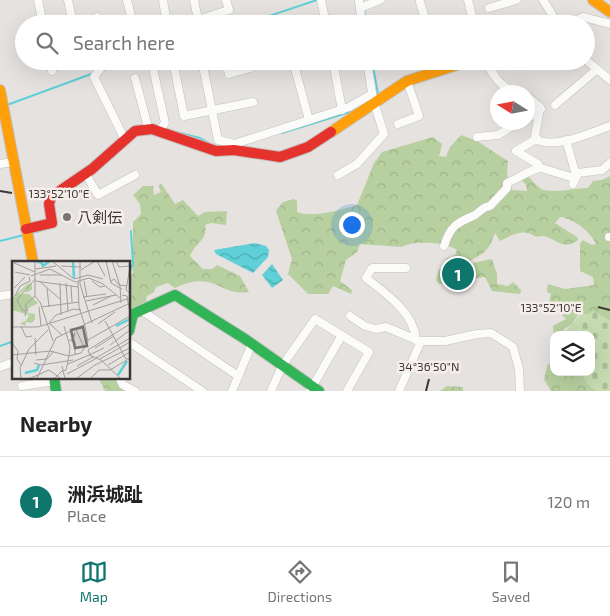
<!DOCTYPE html>
<html lang="en">
<head>
<meta charset="utf-8">
<style>
	body { margin:0; font-family:"Exo 2","Noto Sans JP",sans-serif; background:#f2f2f2; color:#222 }
	.controls { position:absolute; right:15px; bottom:15px; display:grid; overflow:hidden; border-radius:10px; box-shadow:0 5px 20px #0002 }
	.controls button { width:45px; height:45px; display:grid; place-items:center; padding:0; border:0; border-bottom:1px solid #e0e0e0; background:#fff; color:#222; font:25px sans-serif }
	.compass { position:absolute; left:490px; top:85px; width:45px; height:45px; border-radius:50%; background:#fff; box-shadow:0 5px 20px #0002; rotate:281deg }
	.you { position:absolute; left:351px; top:224px; width:18px; height:18px; margin:-12px; border:4px solid #fff; border-radius:50%; background:#1a73e8; box-shadow:0 0 0 8px #1a73e833 }
	.badge { display:grid; place-items:center; width:32px; height:32px; border-radius:50%; background:#0f766e; color:#fff; font-size:16px; font-weight:700 }
	.pin { position:absolute; translate:-50% -50%; border:2px solid #fff; box-shadow:0 1px 5px #0006 }
	.list { margin:0; padding:0; list-style:none }
	h2 { display:flex; justify-content:space-between; align-items:center; height:65px; margin:0; padding:0 20px; font-size:21px }
	h2 small { font-size:16px; font-weight:400; color:#767676 }
	.list li { display:grid; grid-template-columns:32px 1fr auto; gap:15px; align-items:center; box-sizing:border-box; height:90px; padding:0 20px; border-top:1px solid #e0e0e0 }
	.list b { display:block; font-size:19px; white-space:nowrap }
	.list p { margin:0; font-size:16px; white-space:nowrap; color:#767676 }
	.list em { font-size:16px; font-style:normal; color:#767676 }
	.icon { flex:none; width:28px; height:28px; fill:none; stroke:currentColor; stroke-width:2; stroke-linecap:round; stroke-linejoin:round }
	.map { position:relative; flex:none; width:610px; height:391px; overflow:hidden }
	.search { position:absolute; background:#fff; box-shadow:0 5px 20px #0002; left:15px; right:15px; top:15px; height:55px; display:flex; align-items:center; gap:12px; box-sizing:border-box; padding:0 18px; border-radius:28px; color:#767676; font-size:19px }
	.sheet { height:155px; background:#fff }
	nav { display:flex; justify-content:space-around; align-items:center; box-sizing:border-box; height:70px; border-top:1px solid #e0e0e0; background:#fff; font-size:14px; color:#767676 }
	nav a { display:grid; justify-items:center; gap:2px }
	nav .on { color:#0f766e }
	.map>svg:first-child { display:block }
	.forest { fill:url(#forest-crowns) }
	.cemetery { fill:url(#cemetery-stones) }
	.water { fill:url(#water-waves) }
	.lines { fill:none; stroke-linecap:round; stroke-linejoin:round }
	.stream { stroke:#5fd0d7; stroke-width:2 }
	.street-casing { stroke:#c3c0bf; stroke-width:9 }
	.fast-casing { stroke:#c3c0bf; stroke-width:12 }
	.slow-casing { stroke:#c3c0bf; stroke-width:12 }
	.jam-casing { stroke:#c3c0bf; stroke-width:12 }
	.street { stroke:#fbfbfa; stroke-width:8 }
	.fast { stroke:#30b455; stroke-width:10 }
	.slow { stroke:#ff9f0a; stroke-width:10 }
	.jam { stroke:#e5322d; stroke-width:10 }
	.ticks { fill:none; stroke:#3b3837; stroke-width:2 }
	.poi-dot { fill:#777472; stroke:#f6eeea; stroke-width:2 }
	.labels { text-anchor:middle; dominant-baseline:central; stroke-width:5; stroke-linejoin:round; paint-order:stroke }
	.poi-label { font-size:15px; fill:#3b3837; stroke:#f6eeea; text-anchor:start }
	.inset-river { fill:none; stroke:#5fd0d7; stroke-width:2.5 }
	.inset-road { fill:none; stroke:#a29e9c; stroke-width:1 }
	.view { fill:#777472; fill-opacity:0.15; stroke:#777472; stroke-width:2.5 }
	.inset-edge { fill:none; stroke:#3b3837; stroke-width:2.5 }
	.ticks-label { font-size:12px; text-anchor:middle; fill:#3b3837; stroke:#f6eeea; stroke-width:5; stroke-linejoin:round; paint-order:stroke }
</style>
</head>
<body>
<div class="map">
<svg width="610" height="391" viewBox="0 0 610 391">
	<defs>
		<pattern id="forest-crowns" width="20" height="18" patternUnits="userSpaceOnUse" patternTransform="scale(1.25)"><rect width="20" height="18" fill="#b8d0a0"/><path d="M2 6a3 3 0 1 1 6 0M12 15a3 3 0 1 1 6 0" fill="none" stroke="#9fb38a"/></pattern>
		<pattern id="cemetery-stones" width="16" height="16" patternUnits="userSpaceOnUse" patternTransform="scale(1.25)"><rect width="16" height="16" fill="#c6dcb0"/><path d="M2 7V4a2 2 0 0 1 4 0v3zM10 15v-3a2 2 0 0 1 4 0v3z" fill="#abbe98"/></pattern>
		<pattern id="water-waves" width="16" height="10" patternUnits="userSpaceOnUse" patternTransform="scale(1.25)"><rect width="16" height="10" fill="#5fd0d7"/><path d="M0 5q4-4 8 0t8 0" fill="none" stroke="#50aaaf"/></pattern>
	</defs>
	<rect width="100%" height="100%" fill="#e6e2e0"/>
	<!-- forest -->
	<g class="forest">
		<path d="M 461,135 L 477,141 L 508,161 L 507,174 L 512,190 L 527,191 L 526,185 L 520,178 L 528,176 C 532,180 539,189 544,190 C 558,193 573,188 588,188 L 593,181 L 602,180 L 610,176 L 610,330 L 595,315 L 579,314 L 571,325 L 564,329 L 563,335 L 554,335 L 553,326 L 566,319 L 549,302 L 551,294 L 547,292 L 548,284 L 565,289 L 594,285 L 593,277 L 580,271 L 580,243 L 583,240 L 592,245 L 596,244 C 590,231 574,219 560,217 L 555,223 L 577,237 L 578,240 C 563,252 554,237 543,236 C 540,236 537,237 534,236 C 524,228 510,236 500,241 L 495,233 C 490,248 485,254 471,260 L 472,263 L 492,259 L 497,274 L 497,284 L 508,286 L 513,282 L 521,290 L 520,294 L 492,291 L 485,277 L 439,284 L 436,280 L 439,270 L 449,266 L 446,259 L 455,255 L 457,250 C 448,242 411,240 402,247 L 360,244 L 357,252 L 346,260 L 340,281 L 352,290 L 351,294 L 333,286 L 328,294 L 308,294 L 288,274 L 292,259 L 276,211 L 283,202 L 294,199 L 297,201 L 297,212 C 312,218 342,210 357,205 L 374,163 L 382,152 L 433,137 L 442,144 L 439,156 L 446,157 L 450,147 Z"/>
		<path d="M 161,183 L 175,204 L 183,200 L 198,216 L 205,212 L 227,211 L 226,225 L 211,223 L 205,225 C 208,240 195,243 190,256 L 203,269 L 212,269 L 217,265 L 240,276 L 249,292 C 219,297 216,269 175,288 L 168,283 L 156,287 L 154,292 L 147,296 L 145,306 L 129,320 L 129,278 L 133,273 L 133,222 L 141,214 L 140,204 L 133,195 L 143,186 L 153,186 L 154,195 L 161,192 L 159,186 Z"/>
		<polygon points="548,364 554,364 554,372 591,372 603,391 551,391 544,379"/>
		<polygon points="98,377 116,377 128,391 105,391"/>
		<polygon points="447,386 463,387 463,391 440,391"/>
	</g>
	<!-- cemetery -->
	<polygon class="cemetery" points="593,311 610,320 610,391 596,391 586,383 581,372 591,372 591,335 563,334 581,314 588,315"/>
	<!-- water -->
	<g class="water">
		<polygon points="255,243 266,246 269,250 268,257 253,273 216,254 214,250"/>
		<polygon points="272,264 283,280 272,288 262,275"/>
	</g>
	<g class="lines">
		<!-- stream -->
		<g class="stream">
			<polyline points="364,10 366,24"/>
			<polyline points="245,24 317,0"/>
			<polyline points="372,61 378,94"/>
			<polyline points="103,70 131,61"/>
			<polyline points="7,105 94,73"/>
			<polyline points="176,132 200,138 212,145"/>
			<polyline points="282,133 350,112 370,99"/>
			<polyline points="32,233 46,229"/>
			<polyline points="0,241 24,235"/>
			<polyline points="129,273 133,264 131,231"/>
			<polyline points="0,346 14,341"/>
		</g>
		<!-- street casing -->
		<g class="street-casing">
			<g id="street">
				<polyline points="38,0 43,24"/>
				<polyline points="68,0 73,24"/>
				<polyline points="127,0 133,24"/>
				<polyline points="163,0 167,24"/>
				<polyline points="194,0 199,24"/>
				<polyline points="321,0 326,24"/>
				<polyline points="468,0 474,24"/>
				<polyline points="543,0 558,24"/>
				<polyline points="359,1 362,24"/>
				<polyline points="360,8 380,0"/>
				<polyline points="489,8 516,0"/>
				<polyline points="97,17 99,24"/>
				<polyline points="185,24 229,10 226,0"/>
				<polyline points="420,24 426,22 420,2"/>
				<polyline points="569,24 583,17 610,24"/>
				<polyline points="586,60 610,80"/>
				<polyline points="50,61 52,71"/>
				<polyline points="106,61 94,77 124,138"/>
				<polyline points="173,61 184,116 253,102"/>
				<polyline points="202,61 218,140 234,144 309,120"/>
				<polyline points="226,61 229,74 250,68 248,61"/>
				<polyline points="293,61 309,120 349,107 372,94"/>
				<polyline points="333,61 342,110"/>
				<polyline points="367,61 373,99"/>
				<path d="M 486,61 C 492,74 501,88 515,92"/>
				<polyline points="103,65 117,61"/>
				<polyline points="154,73 165,123 160,130"/>
				<polyline points="135,78 148,127"/>
				<path d="M 528,97 L 540,107 L 535,136 L 539,141 C 562,147 589,133 610,126"/>
				<polyline points="555,105 596,70"/>
				<polyline points="528,118 541,109"/>
				<polyline points="398,124 419,116 407,81"/>
				<polyline points="477,137 498,135 519,122"/>
				<polyline points="566,140 576,175"/>
				<polyline points="0,164 13,162"/>
				<polyline points="538,167 574,178"/>
				<polyline points="85,173 98,195 135,175"/>
				<polyline points="338,175 357,164 384,134 374,102"/>
				<polyline points="573,184 578,173 602,170 610,163"/>
				<polyline points="609,237 610,237"/>
				<path d="M 444,246 C 450,227 456,223 473,216 C 480,213 481,207 490,206 L 507,188 L 507,183 C 518,179 525,172 537,169 L 538,164 L 516,151 L 536,139"/>
				<path d="M 406,268 L 372,268 L 366,278 C 385,293 414,312 416,340"/>
				<polyline points="0,296 14,294"/>
				<polyline points="141,310 238,376"/>
				<polyline points="350,316 365,326 376,329 386,327 419,341"/>
				<polyline points="129,342 202,391"/>
				<polyline points="0,367 11,363 14,364"/>
				<polyline points="119,377 123,385 135,391"/>
				<polyline points="22,386 55,381"/>
				<polyline points="232,391 251,346"/>
				<polyline points="271,391 282,366 315,319 369,352 347,391"/>
				<polyline points="310,391 342,335"/>
				<polyline points="399,391 421,341 445,341 477,334 491,333 513,347 519,369 520,391"/>
			</g>
		</g>
		<!-- fast casing -->
		<g class="fast-casing">
			<g id="fast">
				<polyline points="129,331 133,314 175,295 245,339 319,391"/>
				<polyline points="54,377 56,391"/>
			</g>
		</g>
		<!-- slow casing -->
		<g class="slow-casing">
			<g id="slow">
				<polyline points="593,0 610,12"/>
				<polyline points="0,90 33,262"/>
				<polyline points="331,132 407,81 469,61"/>
			</g>
		</g>
		<!-- jam casing -->
		<g class="jam-casing">
			<polyline id="jam" points="26,229 52,223 49,204 51,197 92,169 135,131 152,129 216,151 234,150 280,157 308,147 331,132"/>
		</g>
		<!-- street -->
		<use href="#street" class="street"/>
		<!-- fast -->
		<use href="#fast" class="fast"/>
		<!-- slow -->
		<use href="#slow" class="slow"/>
		<!-- jam -->
		<use href="#jam" class="jam"/>
	</g>
	<!-- ticks -->
	<path class="ticks" d="M 0,191 L 12,193M 598,307 L 610,310M 426,391 L 429,379"/>
	<!-- markers -->
	<circle class="poi-dot" cx="67" cy="217" r="5"/>
	<g class="labels">
		<!-- poi labels -->
		<g class="poi-label">
			<text x="77" y="217">八剣伝</text>
		</g>
	</g>
	<!-- overview -->
	<g transform="translate(12 261)">
		<rect width="118" height="118" fill="#e6e2e0"/>
		<path d="M 17,22 L 18,25 L 20,22 L 20,29 L 13,32 L 15,27 L 7,33 L 17,33 L 26,42 L 15,48 L 16,52 L 23,53 L 23,58 L 20,62 L 14,61 L 13,65 L 8,62 L 14,60 L 17,54 L 0,49 L 0,37 Z" fill="#b8d0a0"/>
		<path class="inset-river" d="M 61,0 L 62,17M 25,1 L 29,1 L 31,5 L 38,0M 104,65 L 118,58M 13,112 L 25,109 L 27,104M 106,114 L 115,100"/>
		<path class="inset-road" d="M 23,0 L 23,35 L 28,41 L 41,80M 40,0 L 62,18 L 76,14 L 91,18M 68,0 L 68,23 L 80,62M 85,0 L 93,15M 94,0 L 99,22 L 110,28M 100,0 L 108,25 L 109,42M 104,0 L 107,6 L 118,5M 0,1 L 23,11M 49,5 L 69,6M 118,6 L 114,29 L 118,32M 24,8 L 44,5M 69,9 L 83,0M 3,11 L 18,14M 28,14 L 50,14M 19,15 L 38,8 L 63,21 L 77,17 L 91,23 L 108,37M 23,20 L 66,26M 27,20 L 48,38M 72,20 L 75,36M 80,20 L 88,26 L 93,25M 66,21 L 67,46 L 73,65M 98,21 L 102,18 L 107,24 L 115,25M 48,22 L 49,54M 54,22 L 56,50M 59,25 L 60,41M 2,27 L 13,16M 35,27 L 37,46M 110,34 L 115,35 L 118,52M 3,35 L 8,25 L 18,20 L 17,16M 71,36 L 94,33M 74,40 L 104,34M 81,44 L 99,35M 27,46 L 29,65M 29,46 L 67,41M 16,50 L 13,44 L 23,35M 13,55 L 14,49 L 11,50 L 5,39 L 23,18M 93,60 L 114,98 L 118,98M 37,62 L 44,54 L 62,48 L 69,49M 38,63 L 50,74M 86,63 L 103,51M 9,65 L 14,76 L 20,75M 52,65 L 58,86 L 57,95M 0,66 L 26,66 L 118,37M 64,69 L 72,86M 23,77 L 24,94M 57,79 L 63,81 L 63,94M 59,79 L 63,72 L 61,79M 76,79 L 118,55M 0,82 L 6,90 L 5,98 L 9,104M 98,84 L 118,69M 83,87 L 102,75M 92,87 L 77,94 L 89,99 L 108,117M 0,94 L 38,90 L 57,95 L 69,92 L 76,81 L 73,65M 78,94 L 76,89 L 118,63M 84,97 L 118,77M 88,98 L 118,81M 24,99 L 35,98 L 42,90M 22,102 L 29,104 L 61,99M 56,103 L 77,94M 96,104 L 118,91M 65,105 L 81,96M 55,113 L 85,97M 9,117 L 8,107 L 17,88 L 36,69M 19,117 L 37,109 L 48,117M 25,117 L 44,77 L 118,42M 43,117 L 51,109 L 50,105M 53,117 L 51,110 L 54,109 L 57,95M 65,117 L 83,104 L 118,87M 79,117 L 87,109 L 98,109 L 115,99"/>
		<path class="view" d="M 71,66 L 75,85 L 63,87 L 59,69 Z"/>
		<rect width="118" height="118" class="inset-edge"/>
	</g>
	<g class="ticks-label">
		<text x="59" y="198">133°52'10"E</text>
		<text x="551" y="312">133°52'10"E</text>
		<text x="429" y="371">34°36'50"N</text>
	</g>
</svg>
<div class="controls">
<button><svg class="icon" aria-label="layers" viewBox="0 0 24 24"><path d="M12 4l9 5-9 5-9-5zM3 14l9 5 9-5"/></svg></button>
</div>
<svg class="compass" viewBox="-18 -18 36 36"><path d="M0-13l5 13h-10z" fill="#e53935"/><path d="M0 13l5-13h-10z" fill="#767676"/></svg>
<div class="you"></div>
<div class="pin badge" style="left:458px;top:274px">1</div>
<div class="search"><svg class="icon" aria-label="search" viewBox="0 0 24 24"><circle cx="10" cy="10" r="6"/><path d="M15 15l6 6"/></svg>Search here</div>
</div>
<section class="sheet">
<h2>Nearby<small></small></h2>
<ul class="list">
<li><span class="badge">1</span><div><b>洲浜城趾</b><p>Place</p></div><em>120 m</em></li>
</ul>
</section>
<nav>
<a class="on"><svg class="icon" aria-label="map" viewBox="0 0 24 24"><path d="M3 6l6-2 6 2 6-2v14l-6 2-6-2-6 2zM9 4v14M15 6v14"/></svg>Map</a>
<a><svg class="icon" aria-label="directions" viewBox="0 0 24 24"><path d="M12 3l9 9-9 9-9-9zM9 14v-3h6M13 9l2 2-2 2"/></svg>Directions</a>
<a><svg class="icon" aria-label="saved" viewBox="0 0 24 24"><path d="M7 4h10v16l-5-4-5 4z"/></svg>Saved</a>
</nav>
</body>
</html>
